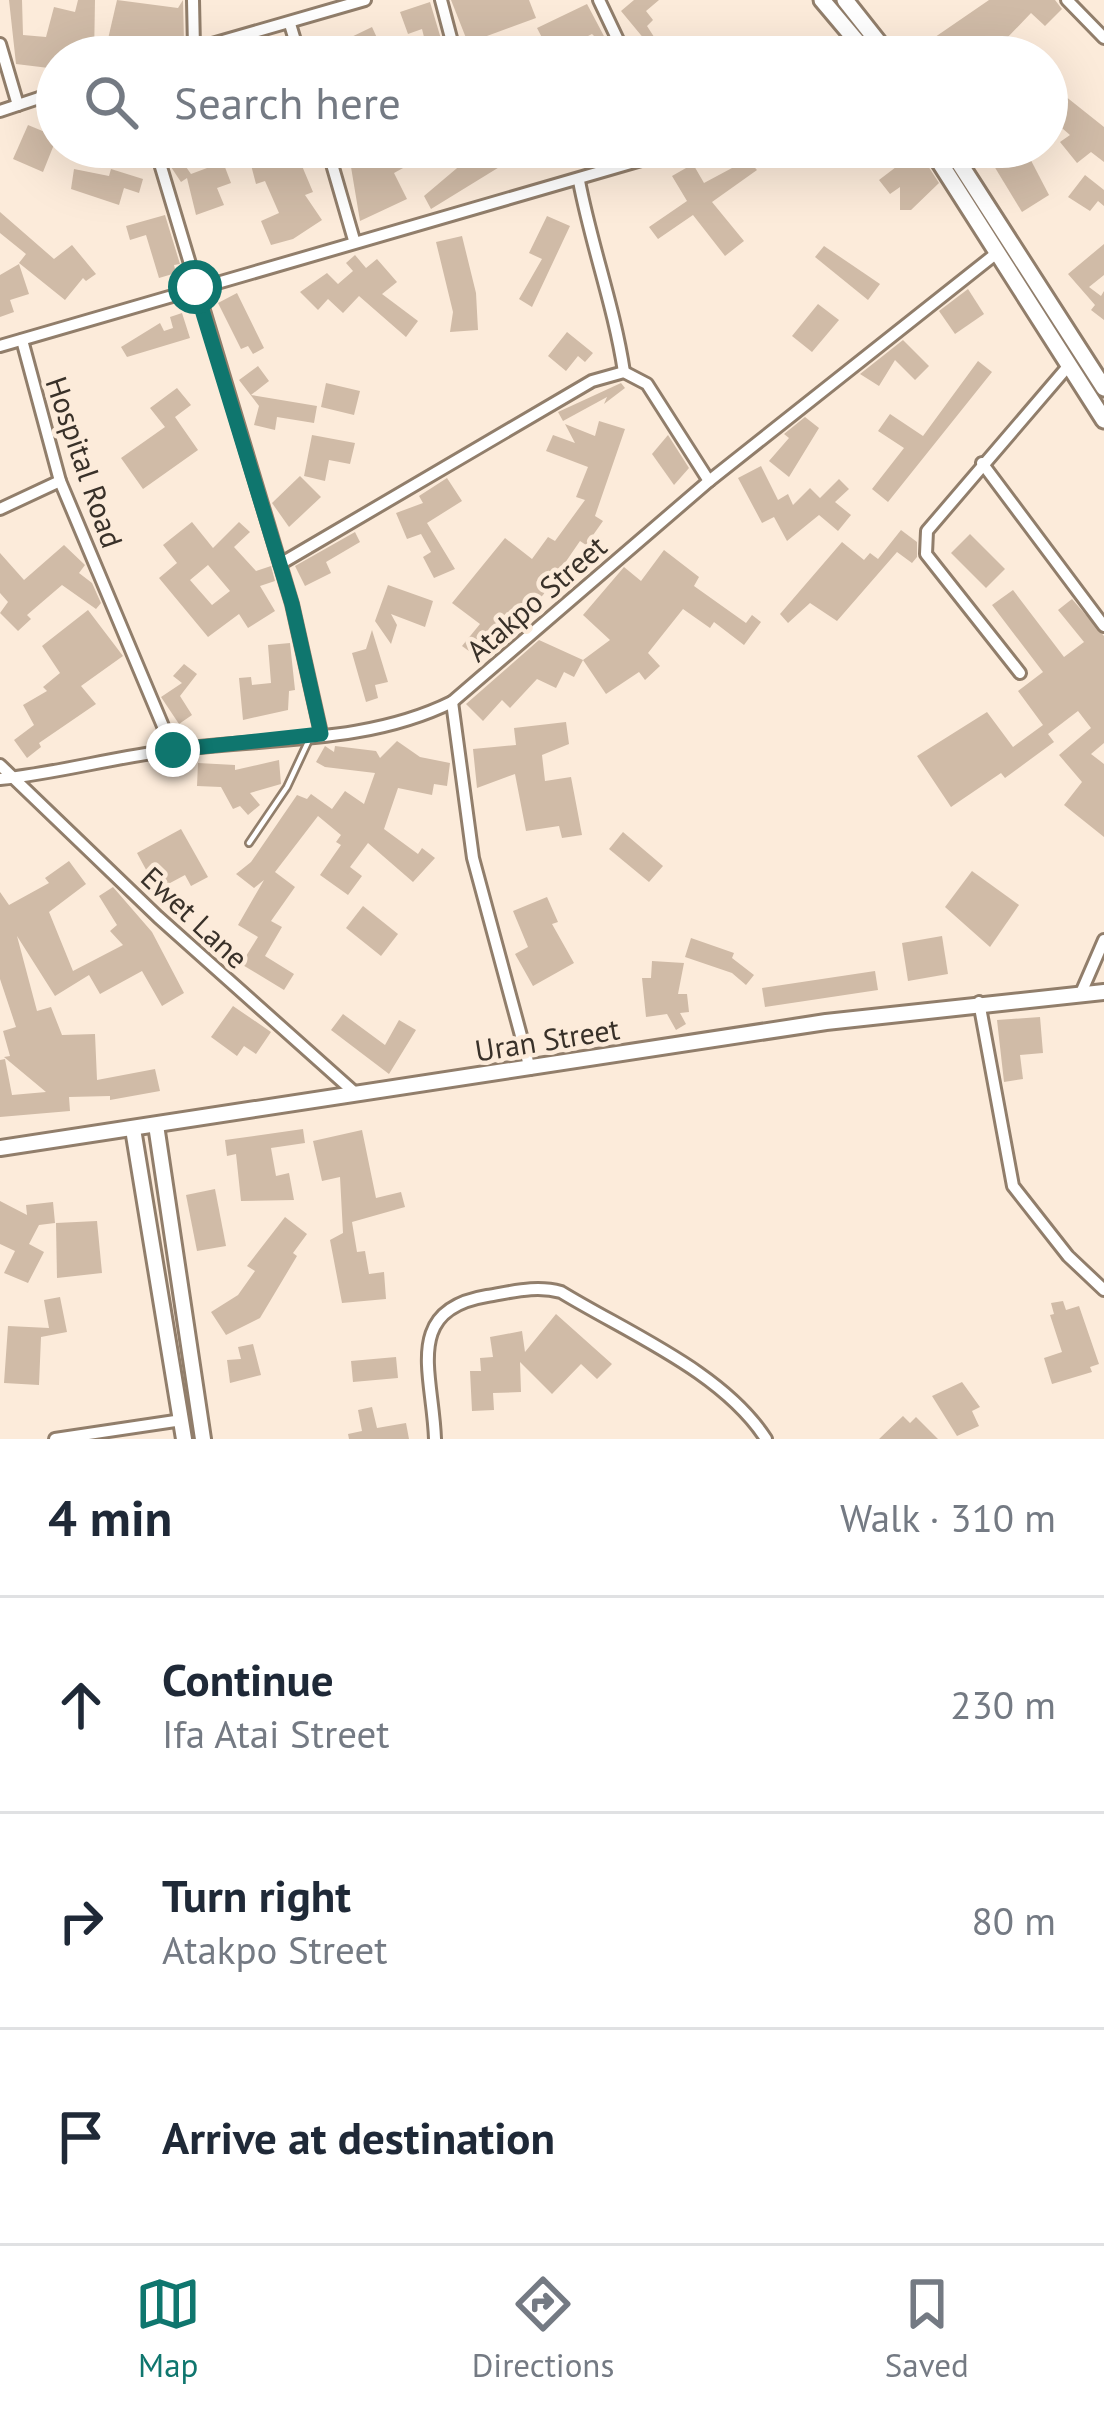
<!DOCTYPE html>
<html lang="en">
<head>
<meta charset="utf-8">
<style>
	body { margin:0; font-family:"PT Sans",sans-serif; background:#f6f6f7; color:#1f2937 }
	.stop { position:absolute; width:36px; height:36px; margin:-27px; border:9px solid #0f766e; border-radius:50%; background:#fff }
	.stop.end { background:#0f766e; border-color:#fff; box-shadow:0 3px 12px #0008 }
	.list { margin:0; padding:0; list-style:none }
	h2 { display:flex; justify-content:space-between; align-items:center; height:156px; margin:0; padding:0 48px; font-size:51px }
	h2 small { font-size:39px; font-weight:400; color:#747a83 }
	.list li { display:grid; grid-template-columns:78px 1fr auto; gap:36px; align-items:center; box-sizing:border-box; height:216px; padding:0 48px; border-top:3px solid #e0e1e3 }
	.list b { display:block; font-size:45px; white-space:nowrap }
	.list p { margin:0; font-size:39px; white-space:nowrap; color:#747a83 }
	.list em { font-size:39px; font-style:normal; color:#747a83 }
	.icon { flex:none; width:66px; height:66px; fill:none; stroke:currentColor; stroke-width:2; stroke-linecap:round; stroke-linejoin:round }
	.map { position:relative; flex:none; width:1104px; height:1439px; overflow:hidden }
	.search { position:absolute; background:#fff; box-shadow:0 12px 48px #0002; left:36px; right:36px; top:36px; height:132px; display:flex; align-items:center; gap:30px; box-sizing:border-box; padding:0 42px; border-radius:66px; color:#747a83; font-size:45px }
	.sheet { height:804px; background:#fff }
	nav { display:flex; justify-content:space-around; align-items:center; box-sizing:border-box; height:168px; border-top:3px solid #e0e1e3; background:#fff; font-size:33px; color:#747a83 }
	nav a { display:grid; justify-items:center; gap:6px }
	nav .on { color:#0f766e }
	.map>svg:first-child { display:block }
	.building { fill:#d0bba7; fill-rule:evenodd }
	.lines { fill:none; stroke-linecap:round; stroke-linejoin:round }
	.service-casing { stroke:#917e6b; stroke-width:10 }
	.minor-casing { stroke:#917e6b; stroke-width:16 }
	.tertiary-casing { stroke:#917e6b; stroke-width:20 }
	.secondary-casing { stroke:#917e6b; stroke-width:21 }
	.service { stroke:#fff; stroke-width:4.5 }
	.minor { stroke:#fff; stroke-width:10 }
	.tertiary { stroke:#fff; stroke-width:14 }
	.secondary { stroke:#fff; stroke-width:15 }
	.route { stroke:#0f766e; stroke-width:15 }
	.labels { text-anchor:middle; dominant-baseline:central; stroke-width:9; stroke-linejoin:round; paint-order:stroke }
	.street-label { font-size:30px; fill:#393129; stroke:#fcebda }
</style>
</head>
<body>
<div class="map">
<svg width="1104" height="1439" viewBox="0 0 1104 1439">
	<rect width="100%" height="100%" fill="#fcebda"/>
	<!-- building -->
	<g class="building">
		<polygon points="9,0 22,0 23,35 46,37 54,7 75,12 78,0 95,0 94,57 57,57 57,69 16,64"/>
		<polygon points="117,0 178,8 183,0 184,42 144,40 142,47 108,39"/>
		<polygon points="451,0 529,0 536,18 468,43"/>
		<polygon points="634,0 659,0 646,11 653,20 647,26 667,57 643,57 636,46 645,40 621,11"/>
		<polygon points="989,0 1055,0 1062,9 1045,26 1031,13 1007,38 1020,57 929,57 922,46"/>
		<polygon points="430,2 444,49 428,53 422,29 408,34 400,12"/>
		<polygon points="587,4 615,57 592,34 551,55 537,28"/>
		<polygon points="372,27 383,51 369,57 310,57"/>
		<polygon points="1055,88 1104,127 1104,162 1091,152 1077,163 1060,142 1070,135 1047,115 1047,98"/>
		<polygon points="28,125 57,137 43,172 13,159"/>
		<polygon points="172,147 191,174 223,162 231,183 217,188 224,205 196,215 187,178 181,182 171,167 166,149"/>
		<polygon points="274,147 294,147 313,192 305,195 322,220 293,239 271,245 261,221 279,213 265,181 256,184 251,165 280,157"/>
		<polygon points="399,147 406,147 414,162 394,173 407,199 360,221 351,167"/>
		<polygon points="447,147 484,147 501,166 431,209 424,196 463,163"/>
		<polygon points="882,147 907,147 913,156 919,152 939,183 911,210 900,210 900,187 890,194 879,180 896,167"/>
		<polygon points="1015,147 1024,147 1049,195 1022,212 991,161"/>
		<polygon points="740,152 757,170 712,202 744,241 725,256 693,215 658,239 649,227 687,201 672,176 693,164 704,183 732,168 728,163"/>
		<polygon points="74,169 109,176 111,169 143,179 139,193 124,188 119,205 71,189"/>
		<polygon points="1085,175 1104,190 1104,206 1098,201 1090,211 1068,197"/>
		<polygon points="0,212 54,259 72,245 96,274 86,281 83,278 65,300 19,263 26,254 0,233"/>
		<polygon points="165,215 180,264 174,265 176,273 159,278 146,235 130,240 126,226"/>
		<polygon points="547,216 570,226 532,307 519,299 542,259 529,253"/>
		<polygon points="462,236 476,293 478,330 450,332 453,312 436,242"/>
		<polygon points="1104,244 1104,275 1089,287 1101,296 1104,291 1104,320 1091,310 1095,305 1068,274"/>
		<polygon points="824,246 880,284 868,300 815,257"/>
		<polygon points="355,255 366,268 377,259 397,282 382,294 418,321 406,337 359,296 343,313 328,299 318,310 300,292 327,273 338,284 353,271 346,263"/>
		<polygon points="19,264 29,294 10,300 14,312 0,317 0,275"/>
		<polygon points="968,289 984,314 955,334 939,311"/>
		<polygon points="237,293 264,348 253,354 248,346 241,349 218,303"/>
		<polygon points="818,304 839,320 812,352 792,336"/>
		<polygon points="182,313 190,338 127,357 121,347 160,323 164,331 173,328 170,317"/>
		<polygon points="567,332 593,353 585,362 578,356 566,371 548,356"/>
		<polygon points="903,340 929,366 915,380 895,360 879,386 860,374"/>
		<polygon points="978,361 992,372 888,502 872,489 904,448 878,431 890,414 923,436"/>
		<polygon points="258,366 269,381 251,395 317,406 314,423 277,417 275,430 254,425 259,406 239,380"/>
		<polygon points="326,383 360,391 354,415 321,407"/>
		<polygon points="621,383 625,388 604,404 607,397 563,421 558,412"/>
		<polygon points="177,388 191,405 175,417 198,450 143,489 121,458 165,427 150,408"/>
		<polygon points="805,417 819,428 789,477 769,461 789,438 784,434"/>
		<polygon points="599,421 625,429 595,516 603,521 586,545 580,541 543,595 518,620 507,612 473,654 462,646 480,624 452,603 505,538 532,559 548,537 555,541 585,500 576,497 588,467 546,451 553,435 575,443 565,424 595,436"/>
		<polygon points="312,435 355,443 350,464 329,460 325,481 304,476"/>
		<polygon points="668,435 689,468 674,485 652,454"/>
		<polygon points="761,466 778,500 788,494 793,505 810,488 820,498 839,479 849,489 835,502 851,515 838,531 819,515 787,541 774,517 762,523 738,478"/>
		<polygon points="300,476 321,497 289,527 272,503"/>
		<polygon points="447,478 462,501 427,523 455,569 434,578 423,557 431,552 421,534 407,539 396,513 423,503 419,496"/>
		<path d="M 192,522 L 213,548 L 239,522 L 250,532 L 234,547 L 256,571 L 271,566 L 275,581 L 260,586 L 275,611 L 248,628 L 239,614 L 208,637 L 159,578 L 177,563 L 163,545 ZM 208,565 L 230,591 L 212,605 L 190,580 Z"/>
		<polygon points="901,530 917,542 917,557 912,563 897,552 837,621 810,603 788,623 780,614 842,542 864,560 870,553 878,559"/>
		<polygon points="355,532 360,542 326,562 331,573 305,586 295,566"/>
		<polygon points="970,534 1005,569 986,588 951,553"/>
		<polygon points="64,545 85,565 79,573 92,583 101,603 96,609 62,585 27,615 31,619 18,631 0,613 8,602 0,593 0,553 24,580"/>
		<polygon points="664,550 699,577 694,586 746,623 752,615 761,622 744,645 714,622 710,628 683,609 648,653 660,666 645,680 639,672 606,694 583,660 574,677 564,672 556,688 537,679 510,708 502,700 483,721 466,704 539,640 583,660 610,640 583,615 624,567 641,581"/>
		<polygon points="388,585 433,601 425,627 391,614 397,625 391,644 375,621"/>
		<polygon points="1013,590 1064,657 1084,642 1058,610 1072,599 1104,636 1104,743 1091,754 1104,764 1104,837 1064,805 1082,782 1059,755 1091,728 1078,711 1048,734 1054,742 1005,778 1001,773 951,807 917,756 987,712 1013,747 1043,725 1018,691 1043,672 992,605"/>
		<polygon points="88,610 123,656 81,686 96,704 39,743 41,747 27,758 14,740 34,725 23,705 47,691 43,687 60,673 42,646"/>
		<polygon points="372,630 388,682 375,685 378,698 366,702 352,653 366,649"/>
		<polygon points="290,643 295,690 289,691 288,710 243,720 239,678 251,677 252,685 271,683 268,645"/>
		<polygon points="184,664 197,674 180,696 192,715 179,724 161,697 182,683 173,676"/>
		<polygon points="566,722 569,744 542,755 545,781 571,777 582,835 562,838 559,826 526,831 515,774 477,788 473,749 516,745 514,728"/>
		<polygon points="397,741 420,757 450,763 447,786 434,784 432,795 398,788 384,829 418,854 422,848 435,858 413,882 368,843 350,867 362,876 348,895 320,875 341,845 336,842 341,835 318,816 275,872 295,887 271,921 282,927 265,956 294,974 284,990 241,964 258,937 238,925 264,880 254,888 236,874 251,862 297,795 307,799 311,794 332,809 345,791 364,804 375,773 325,767 316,762 325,746 334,752 335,746 376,751 380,758"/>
		<polygon points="279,760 281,784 250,793 260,805 248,815 240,806 233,809 221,787 197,786 198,763 235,765 235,770"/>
		<polygon points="181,829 208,877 191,886 185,875 157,890 137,853"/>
		<polygon points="623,832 663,866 649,882 609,849"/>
		<polygon points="69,861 86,884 49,912 73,971 123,945 110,931 117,925 99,896 113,887 152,932 184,993 162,1006 142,971 100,994 89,975 55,996 17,936 37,1011 51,1007 62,1035 95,1034 97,1080 155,1069 160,1091 110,1100 110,1096 69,1097 70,1111 0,1117 0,1060 5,1059 12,1095 46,1092 4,1057 10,1056 3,1031 16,1027 0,979 0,892 9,905 49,883 45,878"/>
		<polygon points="972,871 1019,905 990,947 945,907"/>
		<polygon points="547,897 558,922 552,924 574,963 533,986 515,954 528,947 513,911"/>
		<polygon points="363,906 398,934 381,956 346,928"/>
		<polygon points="942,936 948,974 908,981 902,943"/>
		<polygon points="691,938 734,953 732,958 754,975 746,985 732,973 685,957"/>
		<polygon points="652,961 684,963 678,994 687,994 689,1012 680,1013 686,1024 676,1030 667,1014 646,1017 642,978 651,978"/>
		<polygon points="875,971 878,990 765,1007 762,988"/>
		<polygon points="233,1006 271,1032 256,1054 244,1046 237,1056 211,1037"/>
		<polygon points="343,1014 385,1045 399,1020 416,1030 389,1074 331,1030"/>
		<polygon points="1040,1017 1043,1053 1020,1055 1023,1079 1004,1082 997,1020"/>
		<polygon points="303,1129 305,1143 271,1148 276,1176 289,1173 294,1200 241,1201 236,1154 227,1156 225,1140"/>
		<polygon points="362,1130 376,1198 401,1192 405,1207 352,1222 357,1252 365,1251 369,1274 384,1272 386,1299 342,1303 330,1240 343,1233 340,1177 322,1181 313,1141"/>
		<polygon points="215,1189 226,1246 197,1251 186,1195"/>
		<polygon points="0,1201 27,1215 26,1205 53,1202 55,1223 39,1225 29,1244 44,1252 28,1283 4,1273 15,1251 0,1244"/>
		<polygon points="285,1217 307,1234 293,1253 297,1256 260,1318 226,1335 211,1312 238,1295 255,1271 247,1266"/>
		<polygon points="97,1221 102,1273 57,1278 56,1223"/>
		<polygon points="60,1297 67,1332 41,1337 39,1385 4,1383 8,1326 49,1328 44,1300"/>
		<polygon points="1063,1301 1066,1310 1079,1306 1099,1364 1090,1367 1092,1372 1052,1384 1044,1358 1062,1352 1050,1315 1054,1314 1051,1303"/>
		<polygon points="556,1314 612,1364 597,1379 581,1364 552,1394 520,1362 521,1392 493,1393 494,1410 472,1411 470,1371 481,1371 480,1358 493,1357 490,1337 522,1331 525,1352"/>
		<polygon points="253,1344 261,1375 230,1383 227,1360 241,1359 238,1347"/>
		<polygon points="396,1357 398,1378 353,1382 351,1361"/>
		<polygon points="962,1382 980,1407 972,1411 979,1426 957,1436 932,1396"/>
		<polygon points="372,1407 377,1428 406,1423 409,1439 349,1439 348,1434 362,1431 358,1410"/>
		<polygon points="903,1416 910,1423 916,1417 938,1439 879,1439"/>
	</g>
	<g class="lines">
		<!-- service casing -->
		<g class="service-casing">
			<polyline id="service" points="249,843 287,787 308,742"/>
		</g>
		<!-- minor casing -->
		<g class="minor-casing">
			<g id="minor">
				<polyline points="193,0 194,48"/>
				<polyline points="441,0 456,57"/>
				<polyline points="599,0 626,57"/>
				<polyline points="1067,0 1104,38"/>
				<polyline points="290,24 300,57"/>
				<polyline points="0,44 18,105"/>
				<polyline points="167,57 365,0"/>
				<polyline points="0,111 57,92"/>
				<polyline points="155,147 292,604 321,733"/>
				<polyline points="327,147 354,240"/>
				<path d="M 579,181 C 592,248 614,306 624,372"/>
				<polyline points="22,340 60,481 173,750"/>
				<polyline points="0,346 686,147"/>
				<polyline points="982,463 1104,626"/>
				<polyline points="0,509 60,481"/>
				<polyline points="280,564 592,381 624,372 647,384 709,481"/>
				<polyline points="1020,673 926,554 927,531 1070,364"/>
				<polyline points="452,702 473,858 530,1069"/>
				<polyline points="0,765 158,917 354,1092"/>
				<path d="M 0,779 C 58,773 115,757 173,750 C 266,737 365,745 452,702 L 709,481 L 998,252"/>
				<polyline points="1081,993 1104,940"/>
				<polyline points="979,1002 1013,1186 1068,1256 1104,1290"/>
				<polyline points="55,1439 182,1420"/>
				<path d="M 435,1439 C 433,1375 402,1310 487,1296 C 512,1292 536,1285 561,1292 C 628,1333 723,1372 766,1439"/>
			</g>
		</g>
		<!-- tertiary casing -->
		<g class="tertiary-casing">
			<g id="tertiary">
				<polyline points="156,1125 203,1439"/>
				<polyline points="133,1129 184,1439"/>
				<polyline points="0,1148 826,1022 1104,992"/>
			</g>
		</g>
		<!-- secondary casing -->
		<g class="secondary-casing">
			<g id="secondary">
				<polyline points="822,0 870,57"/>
				<polyline points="845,0 890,57"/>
				<polyline points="930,147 1104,420"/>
				<polyline points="949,147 1104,388"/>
			</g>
		</g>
		<!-- service -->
		<use href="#service" class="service"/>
		<!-- minor -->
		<use href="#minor" class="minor"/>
		<!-- tertiary -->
		<use href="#tertiary" class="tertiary"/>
		<!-- secondary -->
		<use href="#secondary" class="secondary"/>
	</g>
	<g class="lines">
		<!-- route -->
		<polyline class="route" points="173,750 321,734 292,604 195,287"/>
	</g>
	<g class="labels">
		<!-- street labels -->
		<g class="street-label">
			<text transform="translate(85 462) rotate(71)">Hospital Road</text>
			<text transform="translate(536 598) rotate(-41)">Atakpo Street</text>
			<text transform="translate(195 917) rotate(43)">Ewet Lane</text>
			<text transform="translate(547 1039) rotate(-9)">Uran Street</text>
		</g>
	</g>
</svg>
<div class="stop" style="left:195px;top:287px"></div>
<div class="stop end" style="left:173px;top:750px"></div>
<div class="search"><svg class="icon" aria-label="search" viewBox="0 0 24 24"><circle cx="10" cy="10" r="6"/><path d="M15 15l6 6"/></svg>Search here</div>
</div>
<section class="sheet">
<h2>4 min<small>Walk · 310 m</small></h2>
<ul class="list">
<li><svg class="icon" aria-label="ahead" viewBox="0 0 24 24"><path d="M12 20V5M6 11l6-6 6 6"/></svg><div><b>Continue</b><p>Ifa Atai Street</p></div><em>230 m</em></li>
<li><svg class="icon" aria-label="right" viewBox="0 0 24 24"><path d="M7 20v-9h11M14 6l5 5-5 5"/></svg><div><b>Turn right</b><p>Atakpo Street</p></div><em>80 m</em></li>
<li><svg class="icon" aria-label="arrive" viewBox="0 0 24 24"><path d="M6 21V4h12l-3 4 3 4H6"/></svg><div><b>Arrive at destination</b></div></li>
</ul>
</section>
<nav>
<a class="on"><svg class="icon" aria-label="map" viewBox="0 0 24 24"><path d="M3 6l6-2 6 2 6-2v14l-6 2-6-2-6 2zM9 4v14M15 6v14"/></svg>Map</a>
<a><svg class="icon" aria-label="directions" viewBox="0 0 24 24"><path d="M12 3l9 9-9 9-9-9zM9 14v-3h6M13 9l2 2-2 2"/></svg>Directions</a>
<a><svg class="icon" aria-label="saved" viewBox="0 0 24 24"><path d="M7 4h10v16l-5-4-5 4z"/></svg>Saved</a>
</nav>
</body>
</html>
